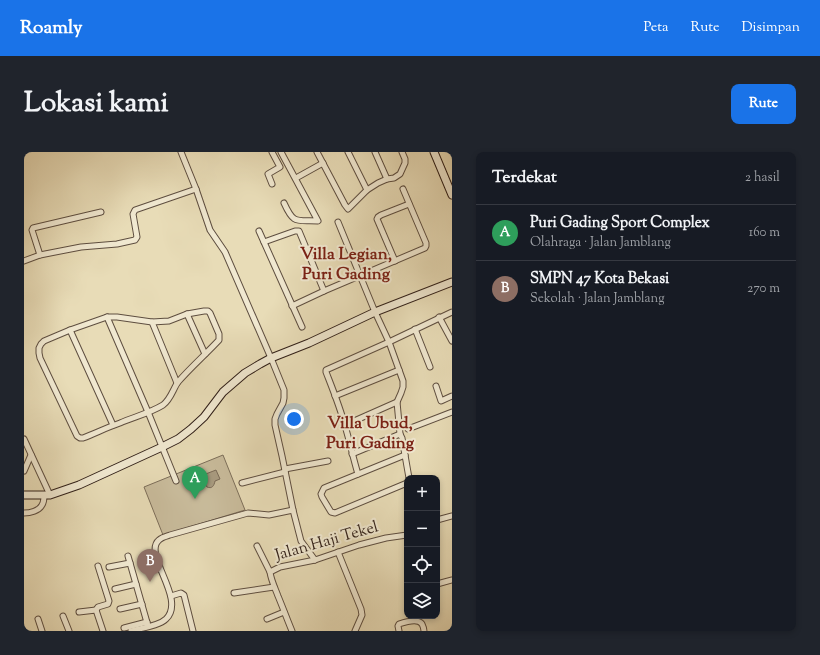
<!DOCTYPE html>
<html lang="id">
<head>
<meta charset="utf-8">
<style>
	body { margin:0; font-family:"Sorts Mill Goudy",serif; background:#20242c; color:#f1f3f6 }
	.controls { position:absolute; right:12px; bottom:12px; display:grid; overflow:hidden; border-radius:8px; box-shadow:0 2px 6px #0003 }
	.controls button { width:36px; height:36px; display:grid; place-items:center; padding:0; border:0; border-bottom:1px solid #363941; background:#171b24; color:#f1f3f6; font:20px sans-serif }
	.you { position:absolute; left:270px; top:267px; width:14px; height:14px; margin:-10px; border:3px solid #fff; border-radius:50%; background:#1a73e8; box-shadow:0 0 0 6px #1a73e833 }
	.badge { display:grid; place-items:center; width:26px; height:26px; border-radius:50%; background:#1a73e8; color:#fff; font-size:13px; font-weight:700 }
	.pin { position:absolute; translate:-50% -33px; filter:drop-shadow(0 1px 2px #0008) }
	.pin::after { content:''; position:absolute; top:21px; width:14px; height:12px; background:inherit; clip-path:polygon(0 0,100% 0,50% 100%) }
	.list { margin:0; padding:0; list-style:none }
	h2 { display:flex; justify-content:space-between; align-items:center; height:52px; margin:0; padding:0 16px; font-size:17px }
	h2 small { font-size:13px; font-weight:400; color:#9ea1a6 }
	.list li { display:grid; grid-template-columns:26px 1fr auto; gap:12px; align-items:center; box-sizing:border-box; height:56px; padding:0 16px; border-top:1px solid #363941 }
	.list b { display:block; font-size:15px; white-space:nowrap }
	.list p { margin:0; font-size:13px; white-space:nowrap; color:#9ea1a6 }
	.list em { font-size:13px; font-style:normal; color:#9ea1a6 }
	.icon { flex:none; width:22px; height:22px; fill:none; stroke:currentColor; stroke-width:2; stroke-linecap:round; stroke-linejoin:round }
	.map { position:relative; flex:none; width:428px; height:479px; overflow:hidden; border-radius:8px }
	header { display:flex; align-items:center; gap:24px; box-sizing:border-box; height:56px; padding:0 20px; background:#1a73e8; color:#fff }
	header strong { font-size:19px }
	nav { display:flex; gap:22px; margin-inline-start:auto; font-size:14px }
	.intro { display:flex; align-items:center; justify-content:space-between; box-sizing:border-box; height:96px; padding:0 24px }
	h1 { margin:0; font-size:28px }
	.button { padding:10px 18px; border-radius:8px; background:#1a73e8; color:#fff; font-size:14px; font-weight:700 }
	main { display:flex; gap:24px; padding:0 24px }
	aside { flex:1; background:#171b24; border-radius:8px; box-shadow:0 2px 6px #0003 }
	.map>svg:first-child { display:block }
	.green { fill:#c9bc9c; stroke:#7c6e5a }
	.water { fill:#a99c81; stroke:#796a57 }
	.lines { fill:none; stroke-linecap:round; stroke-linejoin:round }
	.street-casing { stroke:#5e4e40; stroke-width:7 }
	.secondary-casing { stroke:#301f18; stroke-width:9 }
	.street { stroke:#f0e8d0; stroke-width:5 }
	.secondary { stroke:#f0e8d0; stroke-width:7 }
	.labels { text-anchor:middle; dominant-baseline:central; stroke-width:4; stroke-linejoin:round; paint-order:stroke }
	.street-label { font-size:16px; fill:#301f18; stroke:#f0e8d0 }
	.neighbourhood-label { font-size:17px; font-weight:bold; fill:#7a1f14; stroke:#f0e8d0 }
</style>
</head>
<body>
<header>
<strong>Roamly</strong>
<nav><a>Peta</a><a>Rute</a><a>Disimpan</a></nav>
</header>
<div class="intro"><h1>Lokasi kami</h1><a class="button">Rute</a></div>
<main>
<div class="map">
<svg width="428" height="479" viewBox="0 0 428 479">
	<rect width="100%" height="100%" fill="#e8dcb7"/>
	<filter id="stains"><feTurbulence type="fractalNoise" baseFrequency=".005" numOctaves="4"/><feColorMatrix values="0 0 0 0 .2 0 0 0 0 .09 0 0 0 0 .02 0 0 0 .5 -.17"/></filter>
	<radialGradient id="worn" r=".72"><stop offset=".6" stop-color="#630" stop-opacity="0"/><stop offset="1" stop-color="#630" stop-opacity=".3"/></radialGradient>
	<!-- green -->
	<polygon class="green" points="199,303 221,358 139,383 120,335"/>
	<!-- water -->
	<path class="water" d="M 192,318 L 196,327 L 191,329 C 190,334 188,337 183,335 L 181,332 L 178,334 L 174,325 Z"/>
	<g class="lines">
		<!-- street casing -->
		<g class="street-casing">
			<g id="street">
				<polyline points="157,0 172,37 186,78 201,100 247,206 260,238 260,246 259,251 253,262 251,267 251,273 258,304 269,358 277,389 291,408"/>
				<path d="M 257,0 L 294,69 C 272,68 270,73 260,51"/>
				<polyline points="293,0 321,53 324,57 343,38 354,31 363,27 370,26 376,22 381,11 381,7 378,0"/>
				<polyline points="324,0 343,38"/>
				<polyline points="351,0 363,27"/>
				<polyline points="272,26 299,11"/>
				<polyline points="248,32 244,22 256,15 248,0"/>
				<polyline points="314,70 351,160 365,190 379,229 379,235 377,241 373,250 376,282 328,302"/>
				<polyline points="235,79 278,175"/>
				<polyline points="240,90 271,79 275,79 300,139"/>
				<polyline points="16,103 8,78 9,76 77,60"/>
				<polyline points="0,109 16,103 57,95 93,92 111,88 113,85 109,62 111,58 172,37"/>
				<polyline points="371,109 353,67 354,65 357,63 385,52"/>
				<polyline points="268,154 300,139 401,96 402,94 402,91 379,37"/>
				<path d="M 180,159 L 184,159 L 186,161 L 195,182 L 195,188 C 182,202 167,215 154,230 C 149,237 147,247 139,253 C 126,261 110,265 96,271 C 84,275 72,281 59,286 L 56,286 L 53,284 L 16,206 L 15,201 L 15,196 L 17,192 L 20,189 L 46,178 L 83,165 L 93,165 L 128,170 L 145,169 L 163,162 Z"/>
				<polyline points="163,162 181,202"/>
				<polyline points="83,165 124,260 152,329"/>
				<polyline points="415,165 428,189"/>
				<polyline points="128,170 153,231"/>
				<polyline points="391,177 406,215"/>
				<polyline points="46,178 89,273"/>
				<polyline points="412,234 417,249 428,244"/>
				<polyline points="311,244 375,218"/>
				<polyline points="321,273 373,250"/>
				<polyline points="384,277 428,260"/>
				<polyline points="376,282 378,286 385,326"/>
				<polyline points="0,287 26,343"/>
				<polyline points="381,303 300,336 297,342 298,345 307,360 311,361 383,331"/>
				<polyline points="261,317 304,309"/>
				<polyline points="0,319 7,303"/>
				<path d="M 334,322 C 329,306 326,290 321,274 C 316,255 309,238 302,220 L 302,218 L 365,190 L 428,160"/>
				<polyline points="218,331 261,320"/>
				<path d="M 0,361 C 6,361 15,359 18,353 C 20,350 20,346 20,343"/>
				<polyline points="413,368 428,364"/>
				<polyline points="233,394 246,420"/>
				<polyline points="314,400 337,457 338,463 331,479"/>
				<polyline points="104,404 124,474"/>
				<polyline points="85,415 106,411"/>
				<polyline points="413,432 428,428"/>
				<polyline points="91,437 112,432"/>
				<polyline points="210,441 250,435"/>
				<polyline points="147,444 157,441 160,443 169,479"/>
				<polyline points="96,457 118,452"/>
				<polyline points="72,458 74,455 84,452 85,449 74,414"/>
				<polyline points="55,460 72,458 79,479"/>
				<polyline points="39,464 45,479"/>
				<polyline points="14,467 18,479"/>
				<polyline points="243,467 260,460"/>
				<polyline points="100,476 123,470"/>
				<path d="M 107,479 C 117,476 135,474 142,467 C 163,447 118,402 135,388 C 138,385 143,384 146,383 L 224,361 L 245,363 L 269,358"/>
				<path d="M 268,479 C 263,467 259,456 254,444 C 251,436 247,428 246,420 L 256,415 L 291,408 L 335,393 L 362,386 L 383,383"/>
				<path d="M 375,479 L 374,474 L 375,472 C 381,470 394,466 398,472 C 399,474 400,478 400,479"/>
			</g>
		</g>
		<!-- secondary casing -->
		<g class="secondary-casing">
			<g id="secondary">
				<polyline points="410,0 428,43"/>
				<polyline points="0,343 26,343 55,333 138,295 154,287 167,277 180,265 199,240 221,221 236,212 247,206 285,191 351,160 428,130"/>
			</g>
		</g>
		<!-- street -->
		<use href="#street" class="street"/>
		<!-- secondary -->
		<use href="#secondary" class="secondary"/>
	</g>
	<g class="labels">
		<!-- street labels -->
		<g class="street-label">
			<text transform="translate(303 390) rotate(-16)">Jalan Haji Tekel</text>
		</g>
		<!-- neighbourhood labels -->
		<g class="neighbourhood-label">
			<text x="322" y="103">Villa Legian,<tspan x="322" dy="20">Puri Gading</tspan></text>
			<text x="346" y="272">Villa Ubud,<tspan x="346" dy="20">Puri Gading</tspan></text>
		</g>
	</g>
	<rect width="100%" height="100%" filter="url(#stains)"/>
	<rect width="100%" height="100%" fill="url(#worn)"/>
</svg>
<div class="controls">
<button>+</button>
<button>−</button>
<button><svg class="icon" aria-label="locate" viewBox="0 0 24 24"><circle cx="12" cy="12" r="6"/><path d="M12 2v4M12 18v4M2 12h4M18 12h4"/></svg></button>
<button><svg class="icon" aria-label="layers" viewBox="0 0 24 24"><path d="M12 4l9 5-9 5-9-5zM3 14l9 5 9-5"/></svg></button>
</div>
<div class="you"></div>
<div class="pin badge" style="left:171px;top:347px;background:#2e9e5b">A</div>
<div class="pin badge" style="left:126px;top:430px;background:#8d6e63">B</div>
</div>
<aside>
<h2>Terdekat<small>2 hasil</small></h2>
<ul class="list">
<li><span class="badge" style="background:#2e9e5b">A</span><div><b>Puri Gading Sport Complex</b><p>Olahraga · Jalan Jamblang</p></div><em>160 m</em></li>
<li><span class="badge" style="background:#8d6e63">B</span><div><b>SMPN 47 Kota Bekasi</b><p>Sekolah · Jalan Jamblang</p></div><em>270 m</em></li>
</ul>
</aside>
</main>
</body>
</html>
